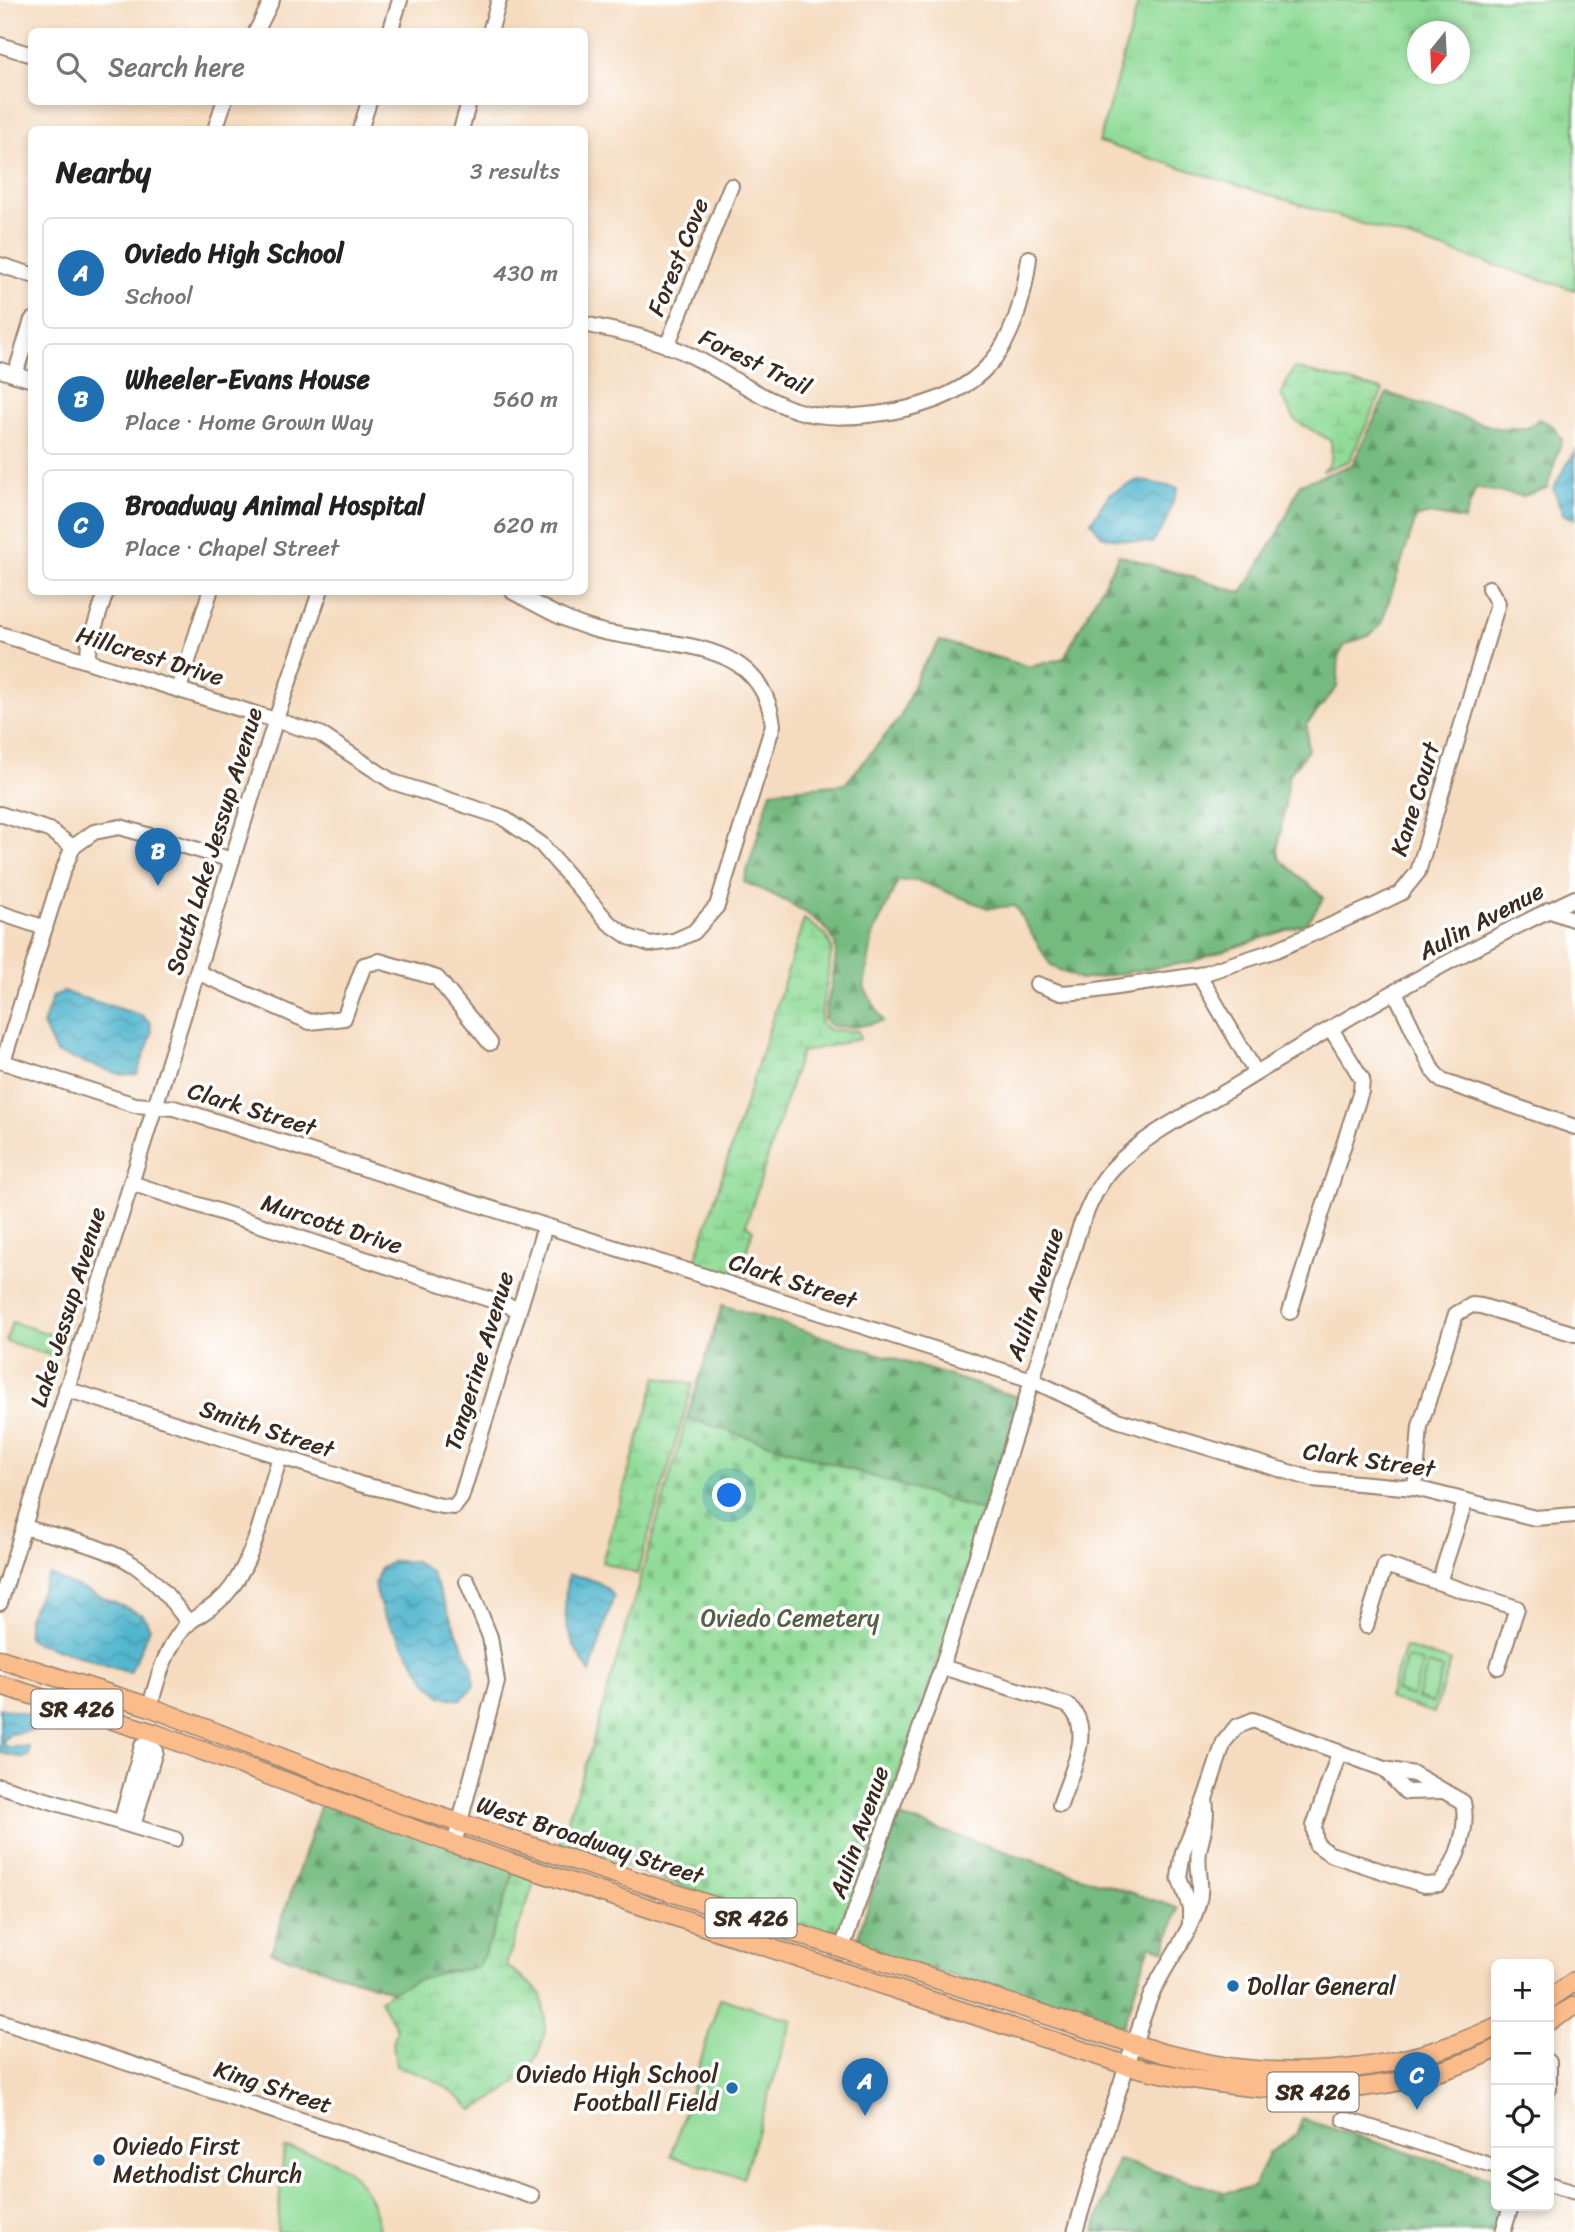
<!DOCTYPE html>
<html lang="en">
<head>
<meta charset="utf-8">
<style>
	body { margin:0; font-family:Sriracha,sans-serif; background:#f6f6f6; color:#222 }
	.controls { position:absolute; right:21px; bottom:21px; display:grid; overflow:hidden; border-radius:10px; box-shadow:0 4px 10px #0003 }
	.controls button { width:63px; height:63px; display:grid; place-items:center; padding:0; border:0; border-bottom:2px solid #e0e0e0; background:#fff; color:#222; font:35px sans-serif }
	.compass { position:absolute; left:1407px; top:21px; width:63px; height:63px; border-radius:50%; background:#fff; box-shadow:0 4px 10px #0003; rotate:198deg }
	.you { position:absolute; left:730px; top:1496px; width:24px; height:24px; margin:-18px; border:5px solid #fff; border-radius:50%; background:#1a73e8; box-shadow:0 0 0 10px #1a73e833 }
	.badge { display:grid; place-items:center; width:46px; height:46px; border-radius:50%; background:#1f6fb2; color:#fff; font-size:23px; font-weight:700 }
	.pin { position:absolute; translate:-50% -58px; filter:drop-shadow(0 2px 4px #0008) }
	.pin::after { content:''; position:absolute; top:37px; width:24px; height:21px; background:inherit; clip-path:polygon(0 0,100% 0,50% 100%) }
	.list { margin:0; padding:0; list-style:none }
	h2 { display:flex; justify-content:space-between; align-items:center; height:91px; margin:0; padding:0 28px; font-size:30px }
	h2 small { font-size:23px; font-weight:400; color:#767676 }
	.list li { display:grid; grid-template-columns:46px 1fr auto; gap:21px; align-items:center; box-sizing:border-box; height:112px; margin:0 14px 14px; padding:0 14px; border:2px solid #e0e0e0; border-radius:10px }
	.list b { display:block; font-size:26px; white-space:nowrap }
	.list p { margin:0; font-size:23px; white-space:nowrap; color:#767676 }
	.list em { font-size:23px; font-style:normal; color:#767676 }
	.icon { flex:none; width:38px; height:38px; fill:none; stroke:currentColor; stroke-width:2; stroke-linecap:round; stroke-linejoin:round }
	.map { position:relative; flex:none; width:1575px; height:2232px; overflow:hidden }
	.search { position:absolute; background:#fff; box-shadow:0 4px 10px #0003; left:28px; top:28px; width:560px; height:77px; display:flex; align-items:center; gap:18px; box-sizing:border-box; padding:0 24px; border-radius:10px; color:#767676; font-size:26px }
	.panel { position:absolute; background:#fff; box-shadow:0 4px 10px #0003; left:28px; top:126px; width:560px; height:469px; border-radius:10px }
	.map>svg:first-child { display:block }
	.grass { fill:url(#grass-tufts); stroke:#66825a; stroke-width:2; fill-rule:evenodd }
	.forest { fill:url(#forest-firs); stroke:#58724f; stroke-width:2 }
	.wetland { fill:url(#wetland-marsh); stroke:#66825a; stroke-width:2 }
	.cemetery { fill:url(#cemetery-stones); stroke:#66825a; stroke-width:2 }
	.garden { fill:#90db97; stroke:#66825a; stroke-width:2 }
	.water { fill:url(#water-waves); stroke:#457076; stroke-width:2 }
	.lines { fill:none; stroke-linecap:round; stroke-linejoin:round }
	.minor-casing { stroke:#98826e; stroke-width:18 }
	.major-casing { stroke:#98826e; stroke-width:21 }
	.minor { stroke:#fff; stroke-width:14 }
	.major { stroke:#fabc8b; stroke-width:18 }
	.poi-dot { fill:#1f6fb2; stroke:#fff; stroke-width:2.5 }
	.labels { text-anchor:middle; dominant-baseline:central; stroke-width:7; stroke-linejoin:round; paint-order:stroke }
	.shield { fill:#fff; stroke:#766a62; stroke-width:2 }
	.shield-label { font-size:23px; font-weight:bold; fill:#3b2a1e }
	.street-label { font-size:24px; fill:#3b2a1e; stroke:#fff }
	.park-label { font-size:24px; fill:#545f42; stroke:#fff }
	.poi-label { font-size:24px; fill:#3b2a1e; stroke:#fff; text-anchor:start }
</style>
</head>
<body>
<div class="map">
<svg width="1575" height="2232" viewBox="0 0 1575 2232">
	<defs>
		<pattern id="grass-tufts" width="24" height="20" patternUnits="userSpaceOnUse" patternTransform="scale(1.75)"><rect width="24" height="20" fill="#90db97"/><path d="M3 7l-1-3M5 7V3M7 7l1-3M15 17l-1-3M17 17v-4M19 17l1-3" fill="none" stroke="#7dbc82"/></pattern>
		<pattern id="forest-firs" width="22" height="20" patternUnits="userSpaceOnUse" patternTransform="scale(1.75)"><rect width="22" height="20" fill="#74bb80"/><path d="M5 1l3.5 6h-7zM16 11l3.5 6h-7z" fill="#609868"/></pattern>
		<pattern id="wetland-marsh" width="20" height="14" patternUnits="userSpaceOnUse" patternTransform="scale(1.75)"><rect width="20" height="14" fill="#90db97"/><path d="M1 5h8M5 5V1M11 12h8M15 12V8" fill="none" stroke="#7dbc82"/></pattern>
		<pattern id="cemetery-stones" width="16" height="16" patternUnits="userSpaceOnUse" patternTransform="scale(1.75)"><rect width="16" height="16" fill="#90db97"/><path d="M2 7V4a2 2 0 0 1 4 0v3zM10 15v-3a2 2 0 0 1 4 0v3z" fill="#7dbc82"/></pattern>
		<pattern id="water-waves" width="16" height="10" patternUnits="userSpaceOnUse" patternTransform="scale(1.75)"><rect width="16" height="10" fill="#4fb5ce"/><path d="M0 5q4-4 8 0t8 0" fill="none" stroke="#4393a7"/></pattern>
	</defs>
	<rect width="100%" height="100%" fill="#fff"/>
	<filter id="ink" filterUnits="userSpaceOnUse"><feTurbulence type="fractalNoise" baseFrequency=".0143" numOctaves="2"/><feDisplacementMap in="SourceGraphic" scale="14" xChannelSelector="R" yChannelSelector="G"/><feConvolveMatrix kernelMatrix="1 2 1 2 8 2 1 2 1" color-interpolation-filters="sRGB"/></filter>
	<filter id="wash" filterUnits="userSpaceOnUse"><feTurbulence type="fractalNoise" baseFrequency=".00686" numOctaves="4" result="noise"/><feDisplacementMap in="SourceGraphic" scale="28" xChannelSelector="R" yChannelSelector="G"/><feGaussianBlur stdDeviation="1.57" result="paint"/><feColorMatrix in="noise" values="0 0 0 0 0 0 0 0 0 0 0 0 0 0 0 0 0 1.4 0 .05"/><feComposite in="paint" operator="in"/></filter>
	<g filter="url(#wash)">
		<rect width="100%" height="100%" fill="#f5dbbf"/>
		<!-- grass -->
		<g class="grass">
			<path d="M 1139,0 L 1575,0 L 1575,290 L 1099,142 ZM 1418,32 L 1460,32 L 1460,74 L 1418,74 Z"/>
			<polygon points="1405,1647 1451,1662 1434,1713 1388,1698"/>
		</g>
		<!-- forest -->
		<g class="forest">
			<path d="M 1387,393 L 1496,428 L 1527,428 L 1539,419 L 1553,426 L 1562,439 L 1547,488 L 1523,496 L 1476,488 L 1464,520 L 1430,514 L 1416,518 L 1381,625 L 1368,636 L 1345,645 L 1339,655 L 1337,687 L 1307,724 L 1308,750 L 1289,775 L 1278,851 L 1280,859 L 1324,898 L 1307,923 L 1191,962 L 1081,980 L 1051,966 L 1015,906 L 988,908 L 916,880 L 898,881 L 873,935 L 864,987 L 883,1021 L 855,1027 L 831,1026 L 824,1019 C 828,997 836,972 836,950 C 836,920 768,892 744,882 L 771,791 L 845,784 L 900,718 L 919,672 L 940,641 L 1030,667 L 1064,658 L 1119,555 L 1242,593 L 1280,530 L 1300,484 L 1352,465 Z"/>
			<polygon points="722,1305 1020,1398 985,1512 687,1418"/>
			<polygon points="325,1792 520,1855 490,1942 477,1968 446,1971 392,1991 271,1952"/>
			<polygon points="897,1816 1178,1908 1165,1950 1150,1945 1123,2026 881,1955 856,1943"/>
			<polygon points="1302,2119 1496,2180 1496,2206 1506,2206 1497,2232 1094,2232 1118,2160 1224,2192 1253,2188 1268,2154 1296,2135"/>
		</g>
		<!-- wetland -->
		<g class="wetland">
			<path d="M 1294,368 L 1383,390 L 1349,461 L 1322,471 C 1333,464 1332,453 1331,441 L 1296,421 L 1281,395 Z"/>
			<polygon points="804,919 826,935 832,949 820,1022 829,1030 858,1031 860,1039 801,1052 746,1225 753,1230 736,1281 694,1265"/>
			<polygon points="657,1377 693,1384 637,1574 602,1562"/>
			<path d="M 520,1855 L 541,1862 L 506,1965 L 541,1993 C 542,2004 546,2016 545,2026 C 543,2068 506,2093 473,2110 C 446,2085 432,2075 396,2066 L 393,2043 L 397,2029 L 380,2000 C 408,1978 443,1971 477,1968 L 490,1942 Z"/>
		</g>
		<!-- cemetery -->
		<polygon class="cemetery" points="687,1418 985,1512 935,1670 846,1924 835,1932 822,1933 559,1845 590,1751"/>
		<!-- garden -->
		<g class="garden">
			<polygon points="12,1322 62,1338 56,1357 6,1341"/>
			<polygon points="1407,1658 1423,1663 1412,1696 1396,1691"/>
			<polygon points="1428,1664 1443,1669 1432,1703 1417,1698"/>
			<polygon points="720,1998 792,2020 743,2178 671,2156"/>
			<path d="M 284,2148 C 337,2153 372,2177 379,2232 L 277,2232 Z"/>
		</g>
		<!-- water -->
		<g class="water">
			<polygon points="1575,451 1575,519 1563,514 1553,488"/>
			<polygon points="1138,480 1178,488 1164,526 1152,543 1103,537 1091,522 1109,494"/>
			<polygon points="63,992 141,1015 150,1022 152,1034 137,1074 122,1075 56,1053 43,1025 53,996"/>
			<polygon points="394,1561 415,1562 430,1571 473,1669 474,1686 461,1700 441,1696 429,1684 383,1614 374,1584 381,1568"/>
			<polygon points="49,1575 143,1615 150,1628 130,1673 35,1642 28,1637 28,1618"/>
			<path d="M 568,1575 C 587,1576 602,1581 614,1596 L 590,1673 C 566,1638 561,1617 568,1575 Z"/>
			<polygon points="0,1708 24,1713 37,1720 34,1730 10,1734 3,1740 5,1747 29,1747 29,1755 24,1758 0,1753"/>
		</g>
	</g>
	<g filter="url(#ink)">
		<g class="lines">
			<!-- minor casing -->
			<g class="minor-casing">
				<g id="minor">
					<polyline points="256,32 272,0"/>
					<polyline points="390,32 400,0"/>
					<polyline points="490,32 499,0"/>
					<polyline points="0,45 32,55"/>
					<polyline points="215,130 224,102"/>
					<polyline points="360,130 369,102"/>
					<polyline points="461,130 469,102"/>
					<polyline points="0,265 32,275"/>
					<path d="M 584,324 C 621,332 658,339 692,356 C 726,373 758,397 795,410 C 826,420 858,417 890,412 C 983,396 1018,350 1029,258"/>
					<polyline points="667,346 731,186"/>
					<polyline points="0,370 32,380"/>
					<polyline points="15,375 32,320"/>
					<path d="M 0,634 L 320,734 L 393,782 L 502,817 L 541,844 L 609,923 L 629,937 L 650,944 L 674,941 L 694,932 L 717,906 L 773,725 C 762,633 661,648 596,630 C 566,622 540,606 513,592"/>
					<polyline points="87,661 89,644 106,592"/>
					<polyline points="179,689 210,592"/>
					<polyline points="0,814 49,830 73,847"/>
					<polyline points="1548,910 1575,920"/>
					<polyline points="0,913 45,928"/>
					<polyline points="197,972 310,1022 344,1018 364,965 379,961 437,978 490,1043"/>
					<polyline points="1199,975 1256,1073"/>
					<polyline points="1037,984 1061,993 1090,991 1199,975 1276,950 1372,907 1401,893 1418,872 1498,603 1489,588"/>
					<polyline points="1395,992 1433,1071 1442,1081 1575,1127"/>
					<polyline points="0,1061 135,1105 174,1108 1032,1380 1117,1420 1312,1479 1415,1488 1535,1518 1575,1515"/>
					<polyline points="3,1062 62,873 73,847 94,832 120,827 232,860"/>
					<polyline points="131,1183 519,1309"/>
					<polyline points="1290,1312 1361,1091 1362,1079 1331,1029"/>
					<path d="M 66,1389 L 339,1475 C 360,1487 372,1486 394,1492 C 414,1497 432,1507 454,1507 L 461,1498 L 545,1226"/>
					<polyline points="1415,1488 1420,1426 1456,1314 1472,1305 1481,1306 1575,1334"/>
					<path d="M 24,1527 C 60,1538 106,1545 137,1567 C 158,1582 173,1603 189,1623"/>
					<polyline points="1439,1582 1465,1502"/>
					<polyline points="0,1603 276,719 320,592"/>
					<polyline points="1366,1626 1385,1565 1517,1608 1498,1667"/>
					<path d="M 942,1667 L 1067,1705 C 1097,1727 1069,1776 1060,1805"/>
					<path d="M 150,1707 C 157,1679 168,1640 191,1621 C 206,1610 221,1603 232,1587 C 258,1550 266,1499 280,1457"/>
					<polyline points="1384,1769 1406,1792 1442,1791"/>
					<polyline points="0,1786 175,1839"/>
					<polyline points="121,1822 142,1746 150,1743 154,1733"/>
					<polyline points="133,1826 155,1751 150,1743"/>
					<polyline points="454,1844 497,1682 490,1637 467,1581"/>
					<path d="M 1190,1923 L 1190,1907 L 1179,1877 L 1183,1852 L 1205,1799 L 1224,1742 L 1236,1727 L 1253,1720 L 1384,1769 L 1414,1774 L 1463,1802 C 1469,1829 1457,1862 1440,1884 L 1424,1885 L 1330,1854 L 1316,1844 L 1314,1826 L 1339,1753"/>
					<path d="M 842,1948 L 942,1667 L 1080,1227 C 1089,1206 1097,1185 1113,1168 C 1145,1134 1192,1112 1232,1088 C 1342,1020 1457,953 1575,898"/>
					<polyline points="0,2021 532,2196"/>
					<polyline points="1549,2062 1549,2089"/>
					<polyline points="1344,2119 1496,2167"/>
					<polyline points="1549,2184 1575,2192"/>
					<path d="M 1075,2232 C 1098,2155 1121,2079 1148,2003 C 1161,1968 1188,1940 1198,1904 C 1204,1886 1196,1869 1199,1851 C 1203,1832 1208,1820 1205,1799"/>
					<polyline points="1503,2232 1511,2206"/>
				</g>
			</g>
			<!-- major casing -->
			<g class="major-casing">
				<g id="major">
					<path d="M 0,1659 L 150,1707 L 402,1804 L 1162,2053 C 1186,2058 1211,2065 1235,2068 C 1325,2079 1416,2065 1496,2027"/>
					<path d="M 0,1685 L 154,1733 L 454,1844 L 1126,2065 C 1250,2095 1378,2107 1496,2049"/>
					<polyline points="1549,1999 1575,1981"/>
					<polyline points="1549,2021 1575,2006"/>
				</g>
			</g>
			<!-- minor -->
			<use href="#minor" class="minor"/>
			<!-- major -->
			<use href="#major" class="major"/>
		</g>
	</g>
	<!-- markers -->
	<g class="poi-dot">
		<circle cx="1233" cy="1986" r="7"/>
		<circle cx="732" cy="2088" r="7"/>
		<circle cx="99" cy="2160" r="7"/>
	</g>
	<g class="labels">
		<!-- shield labels -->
		<g class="shield">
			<rect x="31.5" y="1689.5" width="91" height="39" rx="5"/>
			<rect x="705.5" y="1898.5" width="91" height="39" rx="5"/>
			<rect x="1267.5" y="2072.5" width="91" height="39" rx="5"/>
		</g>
		<g class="shield-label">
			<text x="77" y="1709">SR 426</text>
			<text x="751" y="1918">SR 426</text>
			<text x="1313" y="2092">SR 426</text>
		</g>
		<!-- street labels -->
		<g class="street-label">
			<text transform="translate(678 257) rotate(-68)">Forest Cove</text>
			<text transform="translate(755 362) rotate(26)">Forest Trail</text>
			<text transform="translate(150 656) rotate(17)">Hillcrest Drive</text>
			<text transform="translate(1415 799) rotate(-73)">Kane Court</text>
			<text transform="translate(214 841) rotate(-73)">South Lake Jessup Avenue</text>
			<text transform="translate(1481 921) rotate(-28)">Aulin Avenue</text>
			<text transform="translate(252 1109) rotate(17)">Clark Street</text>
			<text transform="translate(332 1224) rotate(18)">Murcott Drive</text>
			<text transform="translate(793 1281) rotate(18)">Clark Street</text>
			<text transform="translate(1035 1294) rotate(-72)">Aulin Avenue</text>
			<text transform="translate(68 1307) rotate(-73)">Lake Jessup Avenue</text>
			<text transform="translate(479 1361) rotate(-73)">Tangerine Avenue</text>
			<text transform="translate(267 1429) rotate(18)">Smith Street</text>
			<text transform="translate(1369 1460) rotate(8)">Clark Street</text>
			<text transform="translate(859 1832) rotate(-71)">Aulin Avenue</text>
			<text transform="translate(590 1840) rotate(18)">West Broadway Street</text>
			<text transform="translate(273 2087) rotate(18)">King Street</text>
		</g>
		<!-- park labels -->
		<g class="park-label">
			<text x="790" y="1618">Oviedo Cemetery</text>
		</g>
		<!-- poi labels -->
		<g class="poi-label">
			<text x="1247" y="1986">Dollar General</text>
			<text x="718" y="2074" text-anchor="end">Oviedo High School<tspan x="718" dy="28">Football Field</tspan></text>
			<text x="113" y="2146">Oviedo First<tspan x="113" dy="28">Methodist Church</tspan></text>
		</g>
	</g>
</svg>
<div class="controls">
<button>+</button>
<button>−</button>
<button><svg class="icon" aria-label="locate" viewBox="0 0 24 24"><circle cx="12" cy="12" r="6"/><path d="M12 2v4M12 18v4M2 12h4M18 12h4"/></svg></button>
<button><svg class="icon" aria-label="layers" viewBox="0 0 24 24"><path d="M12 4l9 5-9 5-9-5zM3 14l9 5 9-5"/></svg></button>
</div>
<svg class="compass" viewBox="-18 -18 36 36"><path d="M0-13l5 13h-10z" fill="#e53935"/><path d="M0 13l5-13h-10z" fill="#767676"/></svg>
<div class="you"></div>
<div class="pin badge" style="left:865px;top:2116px">A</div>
<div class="pin badge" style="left:158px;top:886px">B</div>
<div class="pin badge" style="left:1417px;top:2110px">C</div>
<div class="search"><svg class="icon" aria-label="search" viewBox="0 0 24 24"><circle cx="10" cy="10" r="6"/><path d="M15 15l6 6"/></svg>Search here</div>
<section class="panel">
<h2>Nearby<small>3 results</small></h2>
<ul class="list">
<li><span class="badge">A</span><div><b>Oviedo High School</b><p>School</p></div><em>430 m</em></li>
<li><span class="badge">B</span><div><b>Wheeler-Evans House</b><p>Place · Home Grown Way</p></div><em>560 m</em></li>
<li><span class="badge">C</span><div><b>Broadway Animal Hospital</b><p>Place · Chapel Street</p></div><em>620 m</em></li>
</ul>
</section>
</div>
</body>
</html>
